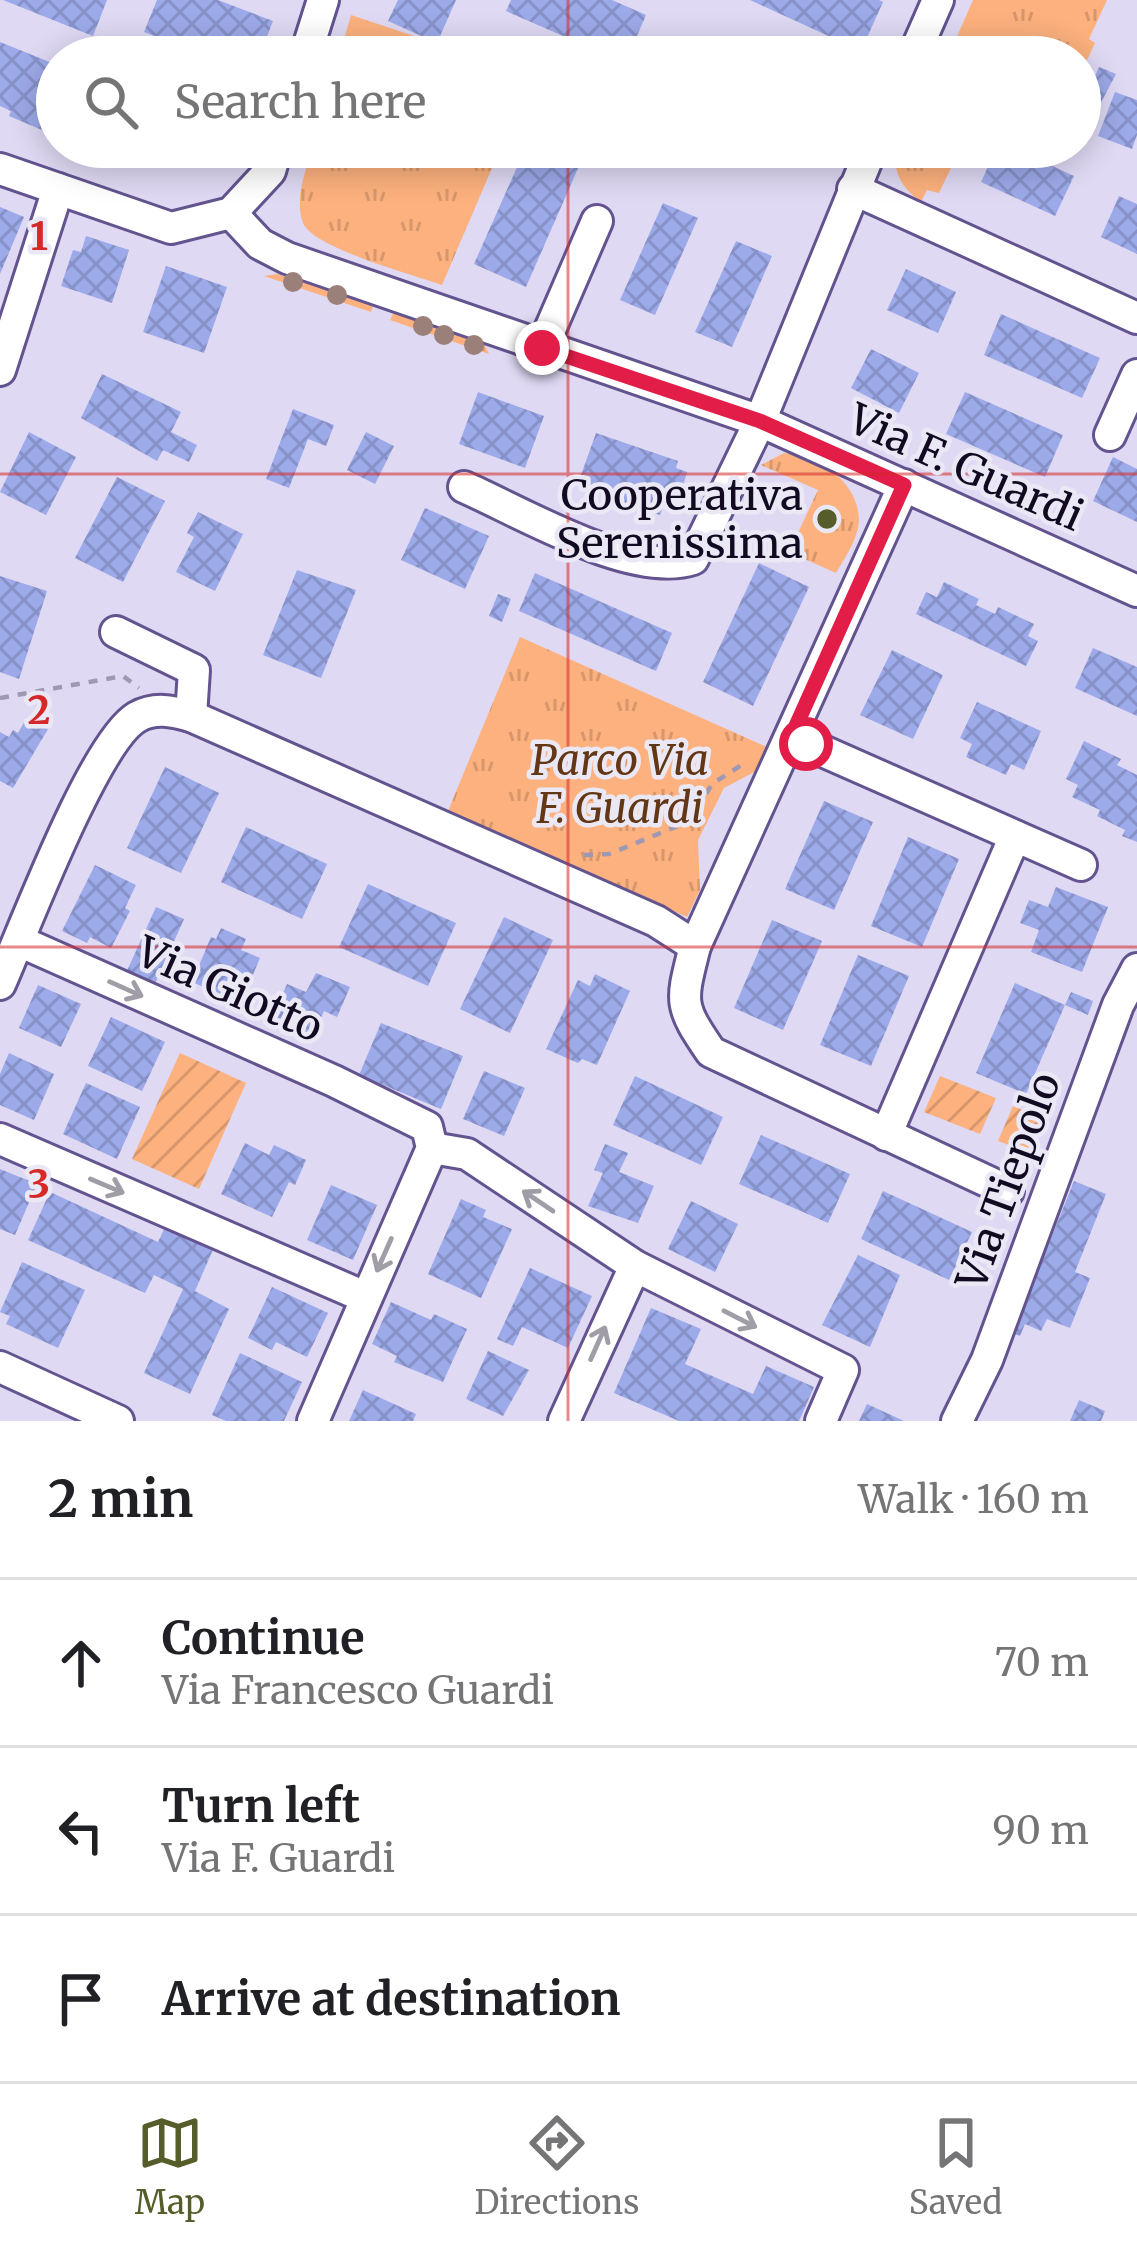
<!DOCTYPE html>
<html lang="en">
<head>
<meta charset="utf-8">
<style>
	body { margin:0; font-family:Merriweather,serif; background:#f6f6f6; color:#202124 }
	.stop { position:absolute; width:36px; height:36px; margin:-27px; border:9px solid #e11d48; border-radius:50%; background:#fff }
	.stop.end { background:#e11d48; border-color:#fff; box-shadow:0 3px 12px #0008 }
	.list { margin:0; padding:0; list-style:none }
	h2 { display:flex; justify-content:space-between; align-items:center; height:156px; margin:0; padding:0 48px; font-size:51px }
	h2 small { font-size:39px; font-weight:400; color:#757577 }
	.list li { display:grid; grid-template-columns:78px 1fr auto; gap:36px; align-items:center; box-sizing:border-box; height:168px; padding:0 48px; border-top:3px solid #e0e0e0 }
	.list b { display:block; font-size:45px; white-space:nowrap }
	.list p { margin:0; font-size:39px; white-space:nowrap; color:#757577 }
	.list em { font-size:39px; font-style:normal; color:#757577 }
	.icon { flex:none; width:66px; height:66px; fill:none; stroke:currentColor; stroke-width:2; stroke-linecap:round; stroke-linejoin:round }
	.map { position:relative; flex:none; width:1137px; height:1421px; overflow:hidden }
	.search { position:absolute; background:#fff; box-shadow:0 6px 30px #0003; left:36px; right:36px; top:36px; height:132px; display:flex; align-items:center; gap:30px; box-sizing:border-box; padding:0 42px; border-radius:66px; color:#757577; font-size:45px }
	.sheet { height:660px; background:#fff }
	nav { display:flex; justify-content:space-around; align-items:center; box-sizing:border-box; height:168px; border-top:3px solid #e0e0e0; background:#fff; font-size:33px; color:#757577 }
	nav a { display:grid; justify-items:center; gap:6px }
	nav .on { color:#565c2a }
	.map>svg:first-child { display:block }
	.grass { fill:url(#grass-tufts) }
	.garden { fill:url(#garden-furrows) }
	.building { fill:url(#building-cross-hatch) }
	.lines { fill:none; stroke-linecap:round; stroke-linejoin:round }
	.minor-casing { stroke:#63538e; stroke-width:36 }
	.path { stroke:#9e98b2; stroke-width:4.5; stroke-dasharray:9 9; stroke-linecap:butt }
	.minor { stroke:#fff; stroke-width:30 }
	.tree { fill:#9b807a }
	.oneway { stroke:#a09da6 }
	.route { stroke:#e11d48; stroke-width:15 }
	.grid { fill:none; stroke:#d62828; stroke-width:3; stroke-opacity:0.55 }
	.poi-dot { fill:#565c2a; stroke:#ebe8f6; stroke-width:4.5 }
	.labels { text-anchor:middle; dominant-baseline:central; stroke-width:9; stroke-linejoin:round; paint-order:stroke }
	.street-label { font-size:42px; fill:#110a21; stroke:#ebe8f6 }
	.poi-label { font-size:42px; fill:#110a21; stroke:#ebe8f6; text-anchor:end }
	.park-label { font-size:42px; font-style:italic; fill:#633716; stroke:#ebe8f6 }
	.grid-label { font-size:39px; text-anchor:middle; font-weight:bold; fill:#d62828; stroke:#ebe8f6; stroke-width:9; stroke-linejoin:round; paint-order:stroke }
</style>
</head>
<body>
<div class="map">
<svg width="1137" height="1421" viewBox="0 0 1137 1421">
	<defs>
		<pattern id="grass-tufts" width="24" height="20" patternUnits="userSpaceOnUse" patternTransform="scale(3)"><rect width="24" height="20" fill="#fcb17e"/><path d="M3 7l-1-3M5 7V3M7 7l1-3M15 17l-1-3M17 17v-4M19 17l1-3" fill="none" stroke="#d7976d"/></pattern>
		<pattern id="garden-furrows" width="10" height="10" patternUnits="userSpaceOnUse" patternTransform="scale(3)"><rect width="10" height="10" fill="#fcb17e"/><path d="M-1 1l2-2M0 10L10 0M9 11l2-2" fill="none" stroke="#d7976d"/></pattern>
		<pattern id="building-cross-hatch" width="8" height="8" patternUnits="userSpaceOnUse" patternTransform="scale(3)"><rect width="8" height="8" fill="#9daae9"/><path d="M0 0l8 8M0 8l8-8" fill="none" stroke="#8691c8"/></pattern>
	</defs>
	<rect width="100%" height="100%" fill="#dfd9f4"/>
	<!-- grass -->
	<g class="grass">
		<polygon points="973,0 1107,0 1089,39 1095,43 1080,75 1080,57 948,57"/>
		<polygon points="351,15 456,50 454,57 339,57"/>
		<path d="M 313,147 L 501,147 L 442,285 C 414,275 313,248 303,223 C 294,198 306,170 313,147 Z"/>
		<path d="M 896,147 L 961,147 L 939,193 L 927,190 L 921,202 C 902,188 892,172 896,147 Z"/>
		<polygon points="277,274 375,302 371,312 264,276"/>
		<polygon points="395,310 483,342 489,354 390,320"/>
		<path d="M 784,453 C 818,457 857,479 859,519 C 859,537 845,558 836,573 L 789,552 L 818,490 L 761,465 Z"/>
		<polygon points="520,637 767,747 758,770 724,788 698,840 700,890 687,917 448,811"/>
	</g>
	<!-- garden -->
	<g class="garden">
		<polygon points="180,1053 246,1083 199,1189 132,1159"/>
		<polygon points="940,1076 996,1098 980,1134 924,1112"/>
		<polygon points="1013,1106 1041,1118 1027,1152 998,1141"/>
	</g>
	<!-- building -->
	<g class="building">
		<polygon points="3,0 107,0 93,36"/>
		<polygon points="157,0 218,0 273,21 259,57 208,57 144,32"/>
		<polygon points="398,0 456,0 437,43 388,21"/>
		<polygon points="511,0 612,0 646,15 628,57 611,57 506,11"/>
		<polygon points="750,0 879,0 883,2 861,51"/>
		<polygon points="687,36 734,57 677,57"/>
		<polygon points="0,42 57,65 50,93 57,96 57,110 51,125 42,130 9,116 11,111 0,106"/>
		<polygon points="1099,67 1116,74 1096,112 1082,106"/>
		<polygon points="1115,92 1137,100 1137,135 1132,149 1098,136"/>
		<polygon points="526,147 535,147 579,166 526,287 474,264"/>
		<polygon points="772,147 818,147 810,165"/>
		<polygon points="997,147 1011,147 1074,176 1055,216 981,182"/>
		<polygon points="1119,196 1137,204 1137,254 1101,237"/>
		<polygon points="663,203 698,218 655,315 620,300"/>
		<polygon points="0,207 24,217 0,274"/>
		<polygon points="86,236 129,250 112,303 61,286 73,250 81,252"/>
		<polygon points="736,241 772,256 732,347 695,332"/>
		<polygon points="166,266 227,287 204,353 143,332"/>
		<polygon points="906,269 956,292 938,333 887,310"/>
		<polygon points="1001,314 1100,358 1082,398 984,355"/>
		<polygon points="871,349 919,373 899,413 851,388"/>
		<polygon points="102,374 181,412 171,432 197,445 189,462 163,450 157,461 81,418"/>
		<polygon points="478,392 544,416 525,468 459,444"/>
		<polygon points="965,392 1063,435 1045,477 946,434"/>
		<polygon points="293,409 334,425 326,446 308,439 289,488 266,479"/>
		<polygon points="29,432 76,457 46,515 0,492"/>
		<polygon points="366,432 394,446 375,484 347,470"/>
		<polygon points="596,433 678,461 676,468 687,472 677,506 665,501 660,515 577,486"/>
		<polygon points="1113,457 1137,469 1137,522 1093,501"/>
		<polygon points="117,477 165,501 123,582 75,558"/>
		<polygon points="425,508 489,536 465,589 401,560"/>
		<polygon points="198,512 243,534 215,591 176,572 194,537 187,533"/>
		<polygon points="759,563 809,587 753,706 703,682"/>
		<polygon points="297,570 356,590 321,678 263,655"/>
		<polygon points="535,573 672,633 656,671 519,611"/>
		<polygon points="0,576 47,591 19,679 0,672"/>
		<polygon points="944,582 979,599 976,605 995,614 998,607 1034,624 1028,636 1038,641 1026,666 916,614 926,592 937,597"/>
		<polygon points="498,594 511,599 502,622 489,616"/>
		<polygon points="1093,648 1137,667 1137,716 1075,688"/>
		<polygon points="892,650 943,675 913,739 860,715"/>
		<polygon points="977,702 1041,731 1024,770 1011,764 1006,775 966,757 972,744 960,738"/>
		<polygon points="27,717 48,729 13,788 0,781 0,732 9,737 13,730 18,733"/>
		<polygon points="1084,741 1121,759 1117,765 1137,775 1137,842 1122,836 1125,830 1097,816 1100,810 1072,797 1078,785 1066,779"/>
		<polygon points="165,767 219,793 181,873 127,848"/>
		<polygon points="824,801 873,822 834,910 785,889"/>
		<polygon points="246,827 327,864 302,919 221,882"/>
		<polygon points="908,837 959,859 922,947 871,926"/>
		<polygon points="95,865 136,885 125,908 130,911 111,948 90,937 87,943 62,931"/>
		<polygon points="368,884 456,923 428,986 339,947"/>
		<polygon points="1056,887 1108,907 1082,972 1031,952 1039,930 1020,923 1029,900 1048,907"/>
		<polygon points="156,907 184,919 154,986 126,973"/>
		<polygon points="504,917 553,940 510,1033 460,1009"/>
		<polygon points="772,920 822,941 783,1030 734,1008"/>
		<polygon points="221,928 246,939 241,950 260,958 241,1003 192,982 211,937 216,939"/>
		<polygon points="858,955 909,976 871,1066 820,1045"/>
		<polygon points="316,973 350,987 337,1017 324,1011 310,1043 269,1026 287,984 306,992"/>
		<polygon points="595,974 630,991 597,1065 582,1059 578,1063 546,1049 578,980 590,986"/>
		<polygon points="1015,983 1065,1005 1026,1094 976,1073"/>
		<polygon points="38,985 81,1004 61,1047 19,1028"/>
		<polygon points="1071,992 1093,1001 1088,1015 1065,1005"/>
		<polygon points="111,1017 165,1042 142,1091 88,1066"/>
		<polygon points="381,1023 463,1056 441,1109 359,1075"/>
		<polygon points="9,1053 54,1074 34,1120 0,1105 0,1074"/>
		<polygon points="484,1071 525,1088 504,1136 463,1119"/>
		<polygon points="635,1076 723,1117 701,1165 613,1125"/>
		<polygon points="86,1083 140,1107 117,1159 63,1134"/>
		<polygon points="1032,1097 1050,1103 1045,1116 1028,1110"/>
		<polygon points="761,1135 850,1174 828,1223 739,1184"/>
		<polygon points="245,1143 269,1155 274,1145 306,1160 295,1185 289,1182 272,1217 221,1194"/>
		<polygon points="605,1144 628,1153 619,1172 654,1186 638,1223 588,1206 603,1173 594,1170"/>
		<polygon points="0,1169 37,1184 15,1235 0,1229"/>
		<polygon points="1074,1181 1106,1194 1075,1272 1090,1278 1070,1328 1047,1319 1041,1331 1025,1324 1020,1336 1013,1333"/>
		<polygon points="331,1185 377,1205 353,1260 307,1240"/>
		<polygon points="883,1191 972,1232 949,1280 861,1239"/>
		<polygon points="50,1192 158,1242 167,1223 215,1245 195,1291 229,1309 190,1394 144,1373 183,1289 154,1275 145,1293 28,1240"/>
		<polygon points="461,1199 486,1210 483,1217 512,1229 481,1298 428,1274"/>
		<polygon points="691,1201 738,1224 715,1272 668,1249"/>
		<polygon points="858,1255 900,1275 870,1347 822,1325"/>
		<polygon points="22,1262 85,1290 58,1348 6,1324 10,1316 0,1312"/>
		<polygon points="530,1268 592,1296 568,1348 522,1327 513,1346 497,1339"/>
		<polygon points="272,1287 328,1313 307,1357 276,1342 272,1350 248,1338"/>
		<polygon points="391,1302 431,1320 434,1314 467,1329 443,1382 394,1362 397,1356 372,1344"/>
		<polygon points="651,1308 701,1329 685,1364 753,1394 766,1366 814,1387 799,1421 679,1421 614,1393"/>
		<polygon points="488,1351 529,1370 503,1416 466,1399"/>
		<polygon points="240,1353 302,1382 284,1421 226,1421 212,1415"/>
		<polygon points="363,1390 416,1414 413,1421 349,1421"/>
		<polygon points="1079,1400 1105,1411 1101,1421 1070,1421"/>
		<polygon points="867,1404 904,1421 859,1421"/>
	</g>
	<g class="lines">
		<!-- minor casing -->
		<g class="minor-casing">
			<g id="minor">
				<polyline points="305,57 323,0"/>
				<polyline points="913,57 938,0"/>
				<polyline points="0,169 171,228 231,213 270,171 277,147"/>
				<polyline points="853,189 1137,318"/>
				<polyline points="231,213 260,244 287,258 760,421 1137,591"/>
				<polyline points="542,348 597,221"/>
				<polyline points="0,370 58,189"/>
				<polyline points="1110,435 1137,375"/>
				<path d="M 464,487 C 523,513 633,579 693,559 L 760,421 L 872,147"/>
				<polyline points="116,632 194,670 191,716"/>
				<polyline points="791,737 1081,865"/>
				<polyline points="19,941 334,1081 427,1127 432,1148 313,1421"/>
				<path d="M 695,946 C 681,1002 678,1004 711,1052 L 1008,1191"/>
				<path d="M 0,984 C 23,932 94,742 137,717 C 155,707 172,711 191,716 L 656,921 L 695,946 L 904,485"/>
				<polyline points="886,1135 1015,836"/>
				<polyline points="0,1139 365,1297"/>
				<polyline points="432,1148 467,1154 635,1266 843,1370 821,1421"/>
				<polyline points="0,1367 118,1421"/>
				<polyline points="564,1421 635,1266"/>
				<polyline points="957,1421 987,1360 1118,1005 1137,969"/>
			</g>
		</g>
		<!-- path -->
		<g class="path">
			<polyline points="0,698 123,676 139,688"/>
			<polyline points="584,855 609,854 690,821 712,784 743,764"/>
		</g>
		<!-- minor -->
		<use href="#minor" class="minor"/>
	</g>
	<!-- trees -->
	<g class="tree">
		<circle cx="293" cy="282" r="10"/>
		<circle cx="337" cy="295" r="10"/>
		<circle cx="423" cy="326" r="10"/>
		<circle cx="444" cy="335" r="10"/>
		<circle cx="474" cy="345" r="10"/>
	</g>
	<!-- one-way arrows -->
	<defs><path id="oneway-shaft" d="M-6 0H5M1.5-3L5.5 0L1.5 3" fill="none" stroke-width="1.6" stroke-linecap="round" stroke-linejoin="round" transform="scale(3)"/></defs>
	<g class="oneway">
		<use href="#oneway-shaft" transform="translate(126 989) rotate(24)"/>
		<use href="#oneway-shaft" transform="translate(107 1186) rotate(23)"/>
		<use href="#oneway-shaft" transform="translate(538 1201) rotate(-146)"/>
		<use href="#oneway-shaft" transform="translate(384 1255) rotate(114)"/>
		<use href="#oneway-shaft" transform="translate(740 1319) rotate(27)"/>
		<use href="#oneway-shaft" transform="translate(598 1343) rotate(-66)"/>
	</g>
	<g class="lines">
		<!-- route -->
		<polyline class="route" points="542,348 760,421 904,485 791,737 806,744"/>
	</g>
	<!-- grid -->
	<path class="grid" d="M 568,0 L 568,57M 568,147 L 568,1421M 0,474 L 1137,474M 0,947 L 1137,947"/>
	<!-- markers -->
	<circle class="poi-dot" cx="827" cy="519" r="12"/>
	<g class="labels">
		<!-- street labels -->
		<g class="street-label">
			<text transform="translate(966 467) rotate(24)">Via F. Guardi</text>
			<text transform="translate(230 989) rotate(24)">Via Giotto</text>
			<text transform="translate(1008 1181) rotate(-70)">Via Tiepolo</text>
		</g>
		<!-- poi labels -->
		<g class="poi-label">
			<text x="803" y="495">Cooperativa<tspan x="803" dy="48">Serenissima</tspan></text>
		</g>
		<!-- park labels -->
		<g class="park-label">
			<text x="620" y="760">Parco Via<tspan x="620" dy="48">F. Guardi</tspan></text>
		</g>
	</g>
	<g class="grid-label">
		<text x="39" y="250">1</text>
		<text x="39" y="724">2</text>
		<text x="39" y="1198">3</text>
	</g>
</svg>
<div class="stop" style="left:806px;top:744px"></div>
<div class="stop end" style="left:542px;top:348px"></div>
<div class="search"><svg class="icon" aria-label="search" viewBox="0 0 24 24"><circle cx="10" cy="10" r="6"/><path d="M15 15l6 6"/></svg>Search here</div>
</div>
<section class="sheet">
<h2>2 min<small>Walk · 160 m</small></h2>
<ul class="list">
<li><svg class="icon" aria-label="ahead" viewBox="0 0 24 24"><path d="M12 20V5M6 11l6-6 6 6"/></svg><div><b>Continue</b><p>Via Francesco Guardi</p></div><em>70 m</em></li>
<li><svg class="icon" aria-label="left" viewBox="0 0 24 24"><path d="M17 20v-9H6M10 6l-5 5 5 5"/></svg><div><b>Turn left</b><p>Via F. Guardi</p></div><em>90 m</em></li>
<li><svg class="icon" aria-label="arrive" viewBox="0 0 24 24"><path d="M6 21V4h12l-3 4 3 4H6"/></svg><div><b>Arrive at destination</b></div></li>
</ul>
</section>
<nav>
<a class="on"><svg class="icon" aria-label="map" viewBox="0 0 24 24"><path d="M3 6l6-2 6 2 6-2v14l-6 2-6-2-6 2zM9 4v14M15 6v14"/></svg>Map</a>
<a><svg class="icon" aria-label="directions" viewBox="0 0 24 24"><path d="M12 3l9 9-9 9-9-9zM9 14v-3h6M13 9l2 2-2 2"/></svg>Directions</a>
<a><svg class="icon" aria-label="saved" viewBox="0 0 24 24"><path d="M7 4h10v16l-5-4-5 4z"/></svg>Saved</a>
</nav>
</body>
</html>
